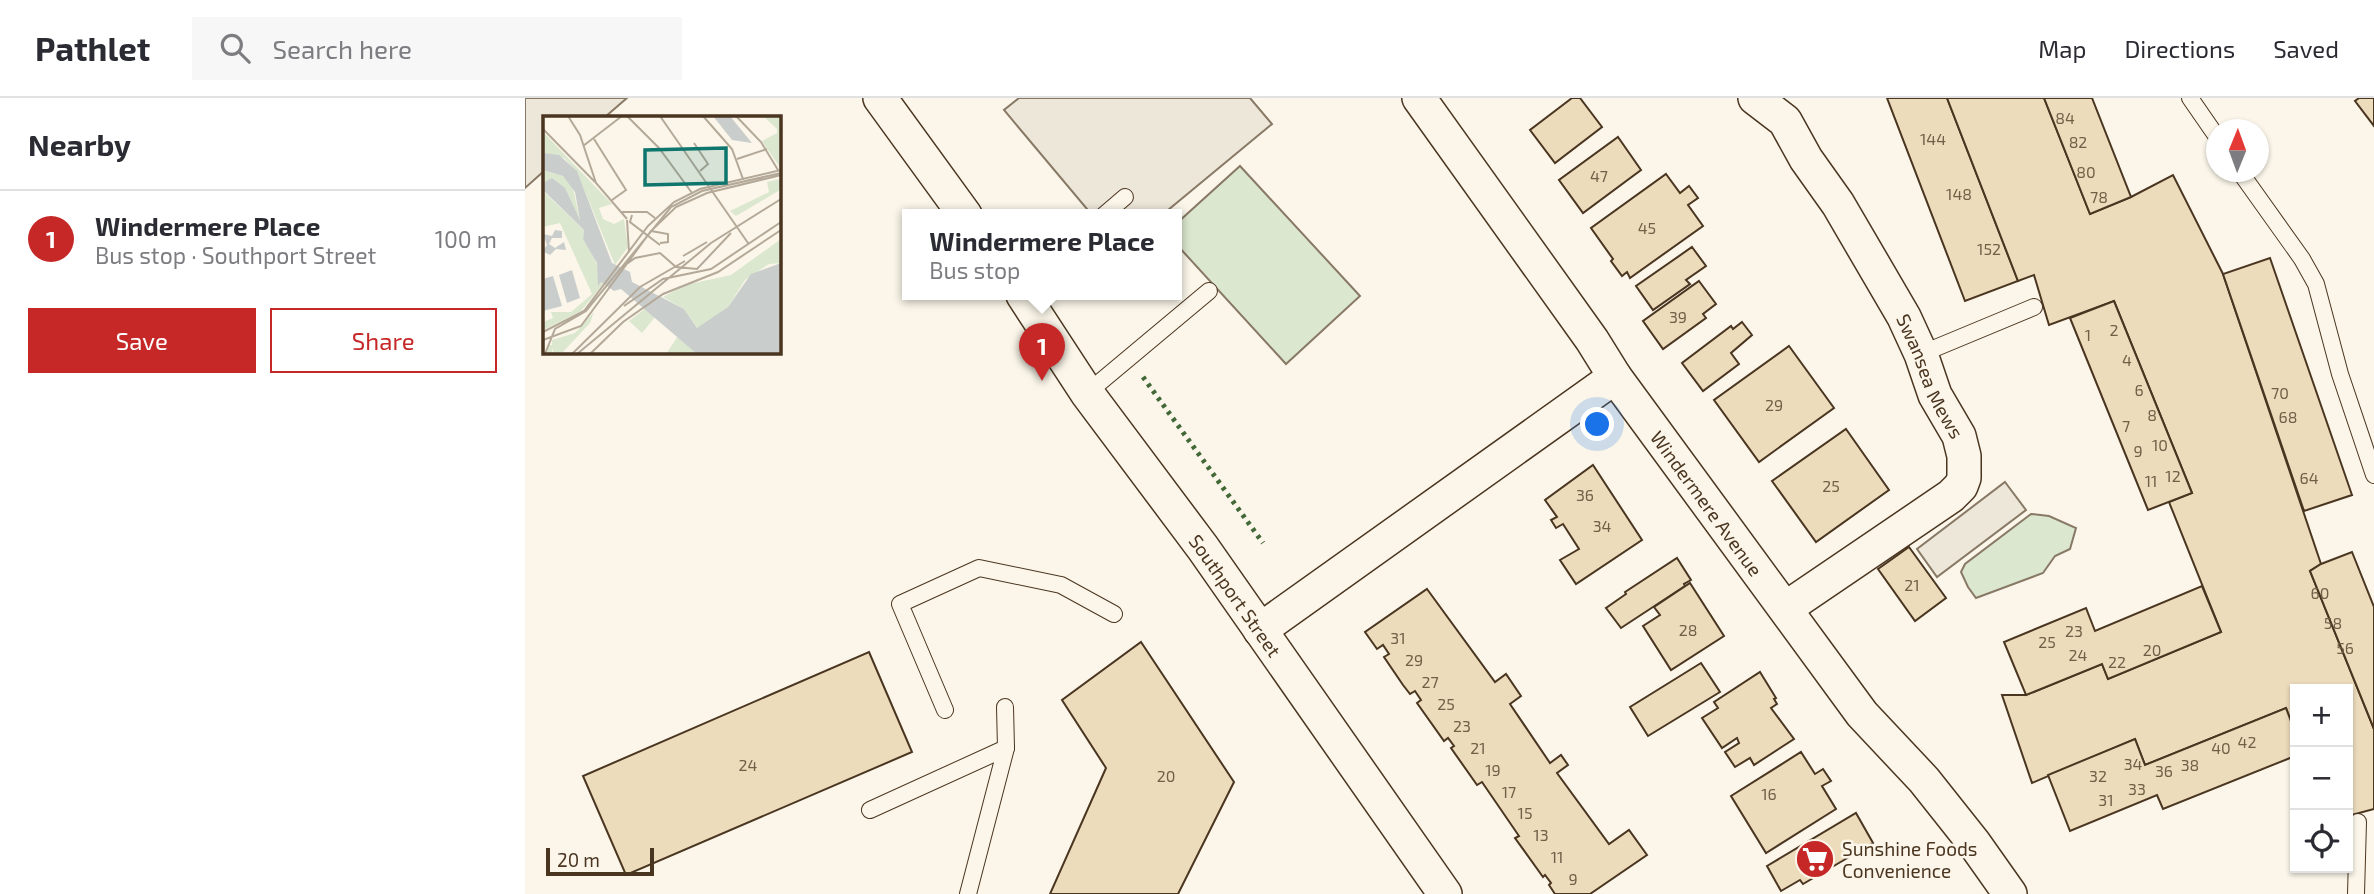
<!DOCTYPE html>
<html lang="en">
<head>
<meta charset="utf-8">
<style>
	body { margin:0; font-family:"Exo 2",sans-serif; background:#f7f7f7; color:#2b2b33 }
	.controls { position:absolute; right:21px; bottom:21px; display:grid; overflow:hidden; border-radius:0px; box-shadow:0 2px 5px #0004 }
	.controls button { width:63px; height:63px; display:grid; place-items:center; padding:0; border:0; border-bottom:2px solid #e1e1e2; background:#fff; color:#2b2b33; font:35px sans-serif }
	.compass { position:absolute; left:1681px; top:21px; width:63px; height:63px; border-radius:50%; background:#fff; box-shadow:0 2px 5px #0004; rotate:1deg }
	.scale { position:absolute; left:21px; bottom:18px; width:108px; box-sizing:border-box; padding-left:7px; border:4px solid #4a3520; border-top:0; font-size:19px; line-height:24px; white-space:nowrap; color:#4a3520; -webkit-text-stroke:5px #fbf6e9; paint-order:stroke }
	.you { position:absolute; left:1073px; top:327px; width:24px; height:24px; margin:-18px; border:5px solid #fff; border-radius:50%; background:#1a73e8; box-shadow:0 0 0 10px #1a73e833 }
	.badge { display:grid; place-items:center; width:46px; height:46px; border-radius:50%; background:#c62828; color:#fff; font-size:23px; font-weight:700 }
	.pin { position:absolute; translate:-50% -58px; filter:drop-shadow(0 2px 4px #0008) }
	.pin::after { content:''; position:absolute; top:37px; width:24px; height:21px; background:inherit; clip-path:polygon(0 0,100% 0,50% 100%) }
	.popup { position:absolute; left:377px; top:111px; width:280px; height:91px; box-sizing:border-box; display:grid; place-content:center; border-radius:0px; background:#fff; filter:drop-shadow(0 2px 5px #0005); font-size:23px; white-space:nowrap; color:#7c7c81 }
	.popup b { font-size:26px; color:#2b2b33 }
	.popup::after { content:''; position:absolute; left:50%; top:100%; margin-left:-14px; border:14px solid transparent; border-top-color:#fff }
	.list { margin:0; padding:0; list-style:none }
	h2 { display:flex; justify-content:space-between; align-items:center; height:91px; margin:0; padding:0 28px; font-size:30px }
	h2 small { font-size:23px; font-weight:400; color:#7c7c81 }
	.list li { display:grid; grid-template-columns:46px 1fr auto; gap:21px; align-items:center; box-sizing:border-box; height:98px; padding:0 28px; border-top:2px solid #e1e1e2 }
	.list b { display:block; font-size:26px; white-space:nowrap }
	.list p { margin:0; font-size:23px; white-space:nowrap; color:#7c7c81 }
	.list em { font-size:23px; font-style:normal; color:#7c7c81 }
	.actions { display:flex; gap:14px; padding:21px 28px }
	.actions a { flex:1; padding:16px 0; border:2px solid #c62828; border-radius:0px; text-align:center; font-size:24px; color:#c62828 }
	.actions .main { background:#c62828; color:#fff }
	.icon { flex:none; width:38px; height:38px; fill:none; stroke:currentColor; stroke-width:2; stroke-linecap:round; stroke-linejoin:round }
	.map { position:relative; flex:none; width:1849px; height:796px; overflow:hidden }
	header { display:flex; align-items:center; gap:42px; box-sizing:border-box; height:98px; padding:0 35px; background:#fff; border-bottom:2px solid #e1e1e2 }
	header strong { font-size:33px }
	nav { display:flex; gap:38px; margin-inline-start:auto; font-size:24px }
	.search { width:490px; height:63px; background:#f7f7f7; display:flex; align-items:center; gap:18px; box-sizing:border-box; padding:0 24px; border-radius:0px; color:#7c7c81; font-size:26px }
	main { display:flex }
	aside { flex:1; background:#fff }
	.map>svg:first-child { display:block }
	.green { fill:#dce7d0; stroke:#887966; stroke-width:2 }
	.parking { fill:#ede7d9; stroke:#887966; stroke-width:2 }
	.building { fill:#ecdcbc; stroke:#4a3520; stroke-width:2 }
	.lines { fill:none; stroke-linecap:round; stroke-linejoin:round }
	.service-casing { stroke:#4a3520; stroke-width:18 }
	.minor-casing { stroke:#4a3520; stroke-width:36 }
	.service { stroke:#fbf6e9; stroke-width:16 }
	.minor { stroke:#fbf6e9; stroke-width:33 }
	.hedge { stroke:#436837; stroke-width:5; stroke-dasharray:3.5 5; stroke-linecap:butt }
	.labels { text-anchor:middle; dominant-baseline:central; stroke-width:5; stroke-linejoin:round; paint-order:stroke }
	.number-label { font-size:16px; fill:#725f47 }
	.street-label { font-size:19px; fill:#4a3520; stroke:#fbf6e9 }
	.poi-label { font-size:19px; fill:#4a3520; stroke:#fbf6e9; text-anchor:start }
	.inset-road { fill:none; stroke:#b4a999; stroke-width:2 }
	.view { fill:#0f766e; fill-opacity:0.15; stroke:#0f766e; stroke-width:3.5 }
	.inset-edge { fill:none; stroke:#4a3520; stroke-width:3.5 }
</style>
</head>
<body>
<header>
<strong>Pathlet</strong>
<div class="search"><svg class="icon" aria-label="search" viewBox="0 0 24 24"><circle cx="10" cy="10" r="6"/><path d="M15 15l6 6"/></svg>Search here</div>
<nav><a>Map</a><a>Directions</a><a>Saved</a></nav>
</header>
<main>
<aside>
<h2>Nearby<small></small></h2>
<ul class="list">
<li><span class="badge">1</span><div><b>Windermere Place</b><p>Bus stop · Southport Street</p></div><em>100 m</em></li>
</ul>
<div class="actions"><a class="main">Save</a><a>Share</a></div>
</aside>
<div class="map">
<svg width="1849" height="796" viewBox="0 0 1849 796">
	<rect width="100%" height="100%" fill="#fbf6e9"/>
	<!-- green -->
	<g class="green">
		<polygon points="715,68 835,198 761,266 652,147 652,125"/>
		<polygon points="1506,416 1524,418 1551,430 1545,451 1530,458 1518,475 1451,500 1443,489 1436,474 1440,466"/>
	</g>
	<!-- parking -->
	<g class="parking">
		<polygon points="0,0 102,0 80,19 19,19 19,73 0,90"/>
		<polygon points="494,0 725,0 747,26 637,117 567,117 479,12"/>
		<polygon points="1480,384 1501,412 1412,479 1392,451"/>
	</g>
	<!-- building -->
	<g class="building">
		<polygon points="1047,0 1055,0 1077,29 1030,65 1005,32"/>
		<polygon points="1362,0 1422,0 1493,183 1440,203"/>
		<polygon points="1422,0 1519,0 1565,116 1606,99 1648,77 1698,176 1796,466 1785,473 1849,631 1849,711 1823,718 1823,591 1770,591 1770,634 1761,610 1620,667 1610,641 1507,685 1477,597 1501,597 1577,566 1583,581 1696,534 1644,404 1667,395 1589,203 1524,227 1509,177 1493,183"/>
		<polygon points="1519,0 1567,0 1606,99 1565,116"/>
		<polygon points="1834,0 1849,0 1849,28 1830,3"/>
		<polygon points="1093,39 1116,72 1058,115 1034,82"/>
		<polygon points="1141,76 1155,95 1164,88 1173,100 1163,107 1178,128 1105,180 1102,174 1097,178 1086,163 1088,161 1066,130"/>
		<polygon points="1167,149 1181,168 1161,182 1165,186 1128,212 1111,188"/>
		<polygon points="1745,160 1827,397 1779,413 1698,176"/>
		<polygon points="1174,183 1191,206 1178,216 1181,220 1138,251 1118,223"/>
		<polygon points="1589,203 1667,395 1623,412 1545,220"/>
		<polygon points="1217,224 1227,237 1206,255 1214,266 1178,293 1157,265 1206,228 1208,231"/>
		<polygon points="1264,248 1309,310 1234,364 1189,302"/>
		<polygon points="1321,331 1364,392 1291,444 1247,383"/>
		<polygon points="1068,367 1117,442 1051,486 1035,462 1054,451 1038,426 1031,430 1026,422 1032,419 1020,402"/>
		<polygon points="1384,449 1421,500 1390,523 1353,471"/>
		<polygon points="1827,454 1849,509 1849,631 1785,473 1796,466"/>
		<polygon points="1152,460 1166,482 1159,486 1160,488 1096,530 1081,510 1101,496 1100,494"/>
		<polygon points="1165,485 1199,538 1146,572 1118,528 1135,517 1129,509"/>
		<polygon points="1677,488 1696,534 1583,581 1577,566 1501,597 1479,544 1561,510 1570,533"/>
		<polygon points="902,491 970,584 981,576 996,598 985,606 1025,665 1036,657 1043,667 1032,675 1084,746 1104,732 1122,757 1065,796 1030,796 1024,787 1026,785 1020,777 1018,779 990,740 994,738 957,684 952,687 926,650 929,648 923,640 919,643 892,605 896,602 890,593 885,596 878,587 859,559 864,556 858,547 852,551 840,534"/>
		<polygon points="616,544 709,684 653,796 525,796 581,670 537,602"/>
		<polygon points="344,554 387,654 101,777 58,678"/>
		<polygon points="1176,565 1195,594 1123,638 1105,609"/>
		<polygon points="1235,574 1251,600 1249,601 1252,606 1246,610 1269,641 1229,667 1225,660 1210,669 1200,654 1214,645 1212,640 1197,650 1177,620 1193,610 1189,604"/>
		<polygon points="1761,610 1770,634 1770,658 1638,711 1632,697 1545,733 1523,677 1610,641 1620,667"/>
		<polygon points="1276,654 1290,676 1298,671 1306,683 1297,688 1311,711 1241,755 1206,698"/>
		<polygon points="1331,715 1348,745 1278,786 1275,782 1256,793 1242,768"/>
	</g>
	<g class="lines">
		<!-- service casing -->
		<g class="service-casing">
			<g id="service">
				<polyline points="1665,0 1692,39"/>
				<polyline points="1715,74 1777,161 1791,186 1815,276 1849,377"/>
				<polyline points="579,117 600,99"/>
				<polyline points="1396,256 1509,209"/>
				<polyline points="562,295 684,193"/>
				<polyline points="420,612 375,506 454,470 536,487 589,516"/>
				<polyline points="345,712 481,650"/>
				<polyline points="443,796 481,650 480,609"/>
				<polyline points="1831,796 1833,724"/>
			</g>
		</g>
		<!-- minor casing -->
		<g class="minor-casing">
			<g id="minor">
				<polyline points="355,0 440,117"/>
				<path id="s1" d="M 894,0 L 1067,242 L 1090,279 L 1337,616 L 1399,682 L 1449,745 L 1485,796"/>
				<path id="s2" d="M 1230,0 L 1260,23 L 1281,61 L 1313,106 L 1379,219 L 1396,256 L 1410,297 L 1434,338 L 1439,358 L 1439,380 L 1436,388 L 1426,398 L 1261,510"/>
				<path id="s3" d="M 498,197 L 562,295 L 678,450 L 920,796"/>
				<polyline points="735,532 1090,279"/>
			</g>
		</g>
		<!-- service -->
		<use href="#service" class="service"/>
		<!-- minor -->
		<use href="#minor" class="minor"/>
		<!-- hedge -->
		<polyline class="hedge" points="618,279 738,445"/>
	</g>
	<!-- icons -->
	<defs>
		<g id="supermarket-disc" transform="scale(2.0125)"><circle r="9.5" fill="#c62828" stroke="#fbf6e9"/><path d="M-6-5.5h2.5l.6 2H6L4.5 2H-2.5L-4.4-4H-6ZM-1.5 3.2a1.3 1.3 0 1 0 .1 0ZM3 3.2a1.3 1.3 0 1 0 .1 0Z" fill="#fff"/></g>
	</defs>
	<g fill-rule="evenodd">
		<use href="#supermarket-disc" x="1290" y="761"/>
	</g>
	<g class="labels">
		<!-- number labels -->
		<g class="number-label">
			<text x="1540" y="19">84</text>
			<text x="1408" y="40">144</text>
			<text x="1553" y="43">82</text>
			<text x="1561" y="73">80</text>
			<text x="1074" y="77">47</text>
			<text x="1434" y="95">148</text>
			<text x="1574" y="98">78</text>
			<text x="1122" y="129">45</text>
			<text x="1464" y="150">152</text>
			<text x="1153" y="218">39</text>
			<text x="1589" y="231">2</text>
			<text x="1563" y="236">1</text>
			<text x="1602" y="261">4</text>
			<text x="1614" y="291">6</text>
			<text x="1755" y="294">70</text>
			<text x="1249" y="306">29</text>
			<text x="1627" y="316">8</text>
			<text x="1763" y="318">68</text>
			<text x="1601" y="327">7</text>
			<text x="1635" y="346">10</text>
			<text x="1613" y="352">9</text>
			<text x="1648" y="377">12</text>
			<text x="1784" y="379">64</text>
			<text x="1626" y="382">11</text>
			<text x="1306" y="387">25</text>
			<text x="1060" y="396">36</text>
			<text x="1077" y="427">34</text>
			<text x="1387" y="486">21</text>
			<text x="1795" y="494">60</text>
			<text x="1808" y="524">58</text>
			<text x="1163" y="531">28</text>
			<text x="1549" y="532">23</text>
			<text x="873" y="539">31</text>
			<text x="1522" y="543">25</text>
			<text x="1820" y="549">56</text>
			<text x="1627" y="551">20</text>
			<text x="1553" y="556">24</text>
			<text x="889" y="561">29</text>
			<text x="1592" y="563">22</text>
			<text x="905" y="583">27</text>
			<text x="921" y="605">25</text>
			<text x="937" y="627">23</text>
			<text x="1722" y="643">42</text>
			<text x="953" y="649">21</text>
			<text x="1696" y="649">40</text>
			<text x="1608" y="665">34</text>
			<text x="223" y="666">24</text>
			<text x="1665" y="666">38</text>
			<text x="968" y="671">19</text>
			<text x="1639" y="672">36</text>
			<text x="641" y="677">20</text>
			<text x="1573" y="677">32</text>
			<text x="1612" y="690">33</text>
			<text x="984" y="693">17</text>
			<text x="1244" y="695">16</text>
			<text x="1581" y="701">31</text>
			<text x="1000" y="714">15</text>
			<text x="1016" y="736">13</text>
			<text x="1032" y="758">11</text>
			<text x="1048" y="780">9</text>
		</g>
		<!-- street labels -->
		<g class="street-label">
			<text stroke="none"><textPath href="#s2" startOffset="332">Swansea Mews</textPath></text>
			<text stroke="none"><textPath href="#s1" startOffset="497">Windermere Avenue</textPath></text>
			<text stroke="none"><textPath href="#s3" startOffset="368">Southport Street</textPath></text>
		</g>
		<!-- poi labels -->
		<g class="poi-label">
			<text x="1317" y="750">Sunshine Foods<tspan x="1317" dy="22">Convenience</tspan></text>
		</g>
	</g>
	<!-- overview -->
	<g transform="translate(18 18)">
		<rect width="238" height="238" fill="#fbf6e9"/>
		<path d="M 220,0 L 238,0 L 238,53 L 219,25 L 234,17 L 234,13 ZM 0,16 L 69,88 L 56,92 L 60,103 L 71,108 L 81,103 L 85,131 L 72,149 L 34,56 L 21,42 L 0,37 ZM 0,54 L 20,60 L 29,68 L 37,104 L 13,65 L 0,67 ZM 238,63 L 237,74 L 193,100 L 187,95 L 226,76 L 224,66 ZM 0,75 L 41,114 L 40,124 L 49,134 L 60,168 L 38,195 L 0,214 L 0,206 L 10,202 L 8,196 L 28,196 L 49,178 L 17,107 L 0,111 ZM 238,123 L 238,147 L 226,148 L 202,164 L 185,191 L 155,213 L 141,193 L 120,181 L 142,169 L 188,159 ZM 103,192 L 113,200 L 99,217 L 86,205 ZM 51,196 L 47,207 L 20,236 L 11,238 L 9,232 L 9,238 L 4,238 L 6,229 L 21,228 L 9,229 L 9,224 L 32,217 ZM 135,220 L 144,229 L 154,238 L 123,238 Z" fill="#dce7d0"/>
		<path d="M 170,0 L 187,0 L 209,27 L 189,24 ZM 0,37 L 16,39 L 34,55 L 69,147 L 87,156 L 89,166 L 141,193 L 154,212 L 185,191 L 208,158 L 238,147 L 238,238 L 154,238 L 78,173 L 71,175 L 58,166 L 55,170 L 54,147 L 40,123 L 41,114 L 1,75 L 0,67 L 9,62 L 22,72 L 37,104 L 32,76 L 20,60 L 0,54 ZM 12,114 L 19,115 L 19,122 L 9,122 L 6,128 L 12,132 L 21,126 L 23,134 L 13,133 L 7,139 L 1,136 L 0,140 L 0,134 L 4,129 L 0,118 L 9,120 ZM 29,154 L 37,182 L 24,187 L 16,159 ZM 10,160 L 19,190 L 0,195 L 0,163 Z" fill="#c9cecd"/>
		<path class="inset-road" d="M 25,0 L 37,19 L 53,67 L 84,103M 84,0 L 116,32 L 149,77M 117,0 L 205,127M 160,0 L 189,33 L 200,63M 193,0 L 218,26 L 235,54M 0,13 L 52,66M 51,23 L 83,74 L 69,84M 151,27 L 165,48 L 157,55M 40,30 L 79,0M 194,43 L 224,33M 79,96 L 104,96 L 112,102M 89,99 L 87,106 L 117,129M 84,104 L 86,136M 108,115 L 125,118 L 125,126 L 117,127M 140,140 L 164,126M 81,150 L 92,142 L 117,137 L 133,151 L 154,153 L 188,117M 81,190 L 120,163 L 168,153 L 238,106M 0,216 L 41,195 L 105,110 L 131,86 L 157,73 L 238,54M 0,224 L 38,210 L 108,115 L 133,91 L 164,77 L 238,59M 2,238 L 12,213 L 43,195 L 128,91 L 159,75 L 238,57M 29,238 L 97,171 L 142,145M 34,238 L 168,127 L 238,83M 47,238 L 80,206 L 120,178 L 175,156 L 238,114"/>
		<path class="view" d="M 183,32 L 183,67 L 102,69 L 102,34 Z"/>
		<rect width="238" height="238" class="inset-edge"/>
	</g>
</svg>
<div class="controls">
<button>+</button>
<button>−</button>
<button><svg class="icon" aria-label="locate" viewBox="0 0 24 24"><circle cx="12" cy="12" r="6"/><path d="M12 2v4M12 18v4M2 12h4M18 12h4"/></svg></button>
</div>
<svg class="compass" viewBox="-18 -18 36 36"><path d="M0-13l5 13h-10z" fill="#e53935"/><path d="M0 13l5-13h-10z" fill="#7c7c81"/></svg>
<div class="scale">20 m</div>
<div class="you"></div>
<div class="pin badge" style="left:517px;top:283px">1</div>
<div class="popup"><b>Windermere Place</b>Bus stop</div>
</div>
</main>
</body>
</html>
